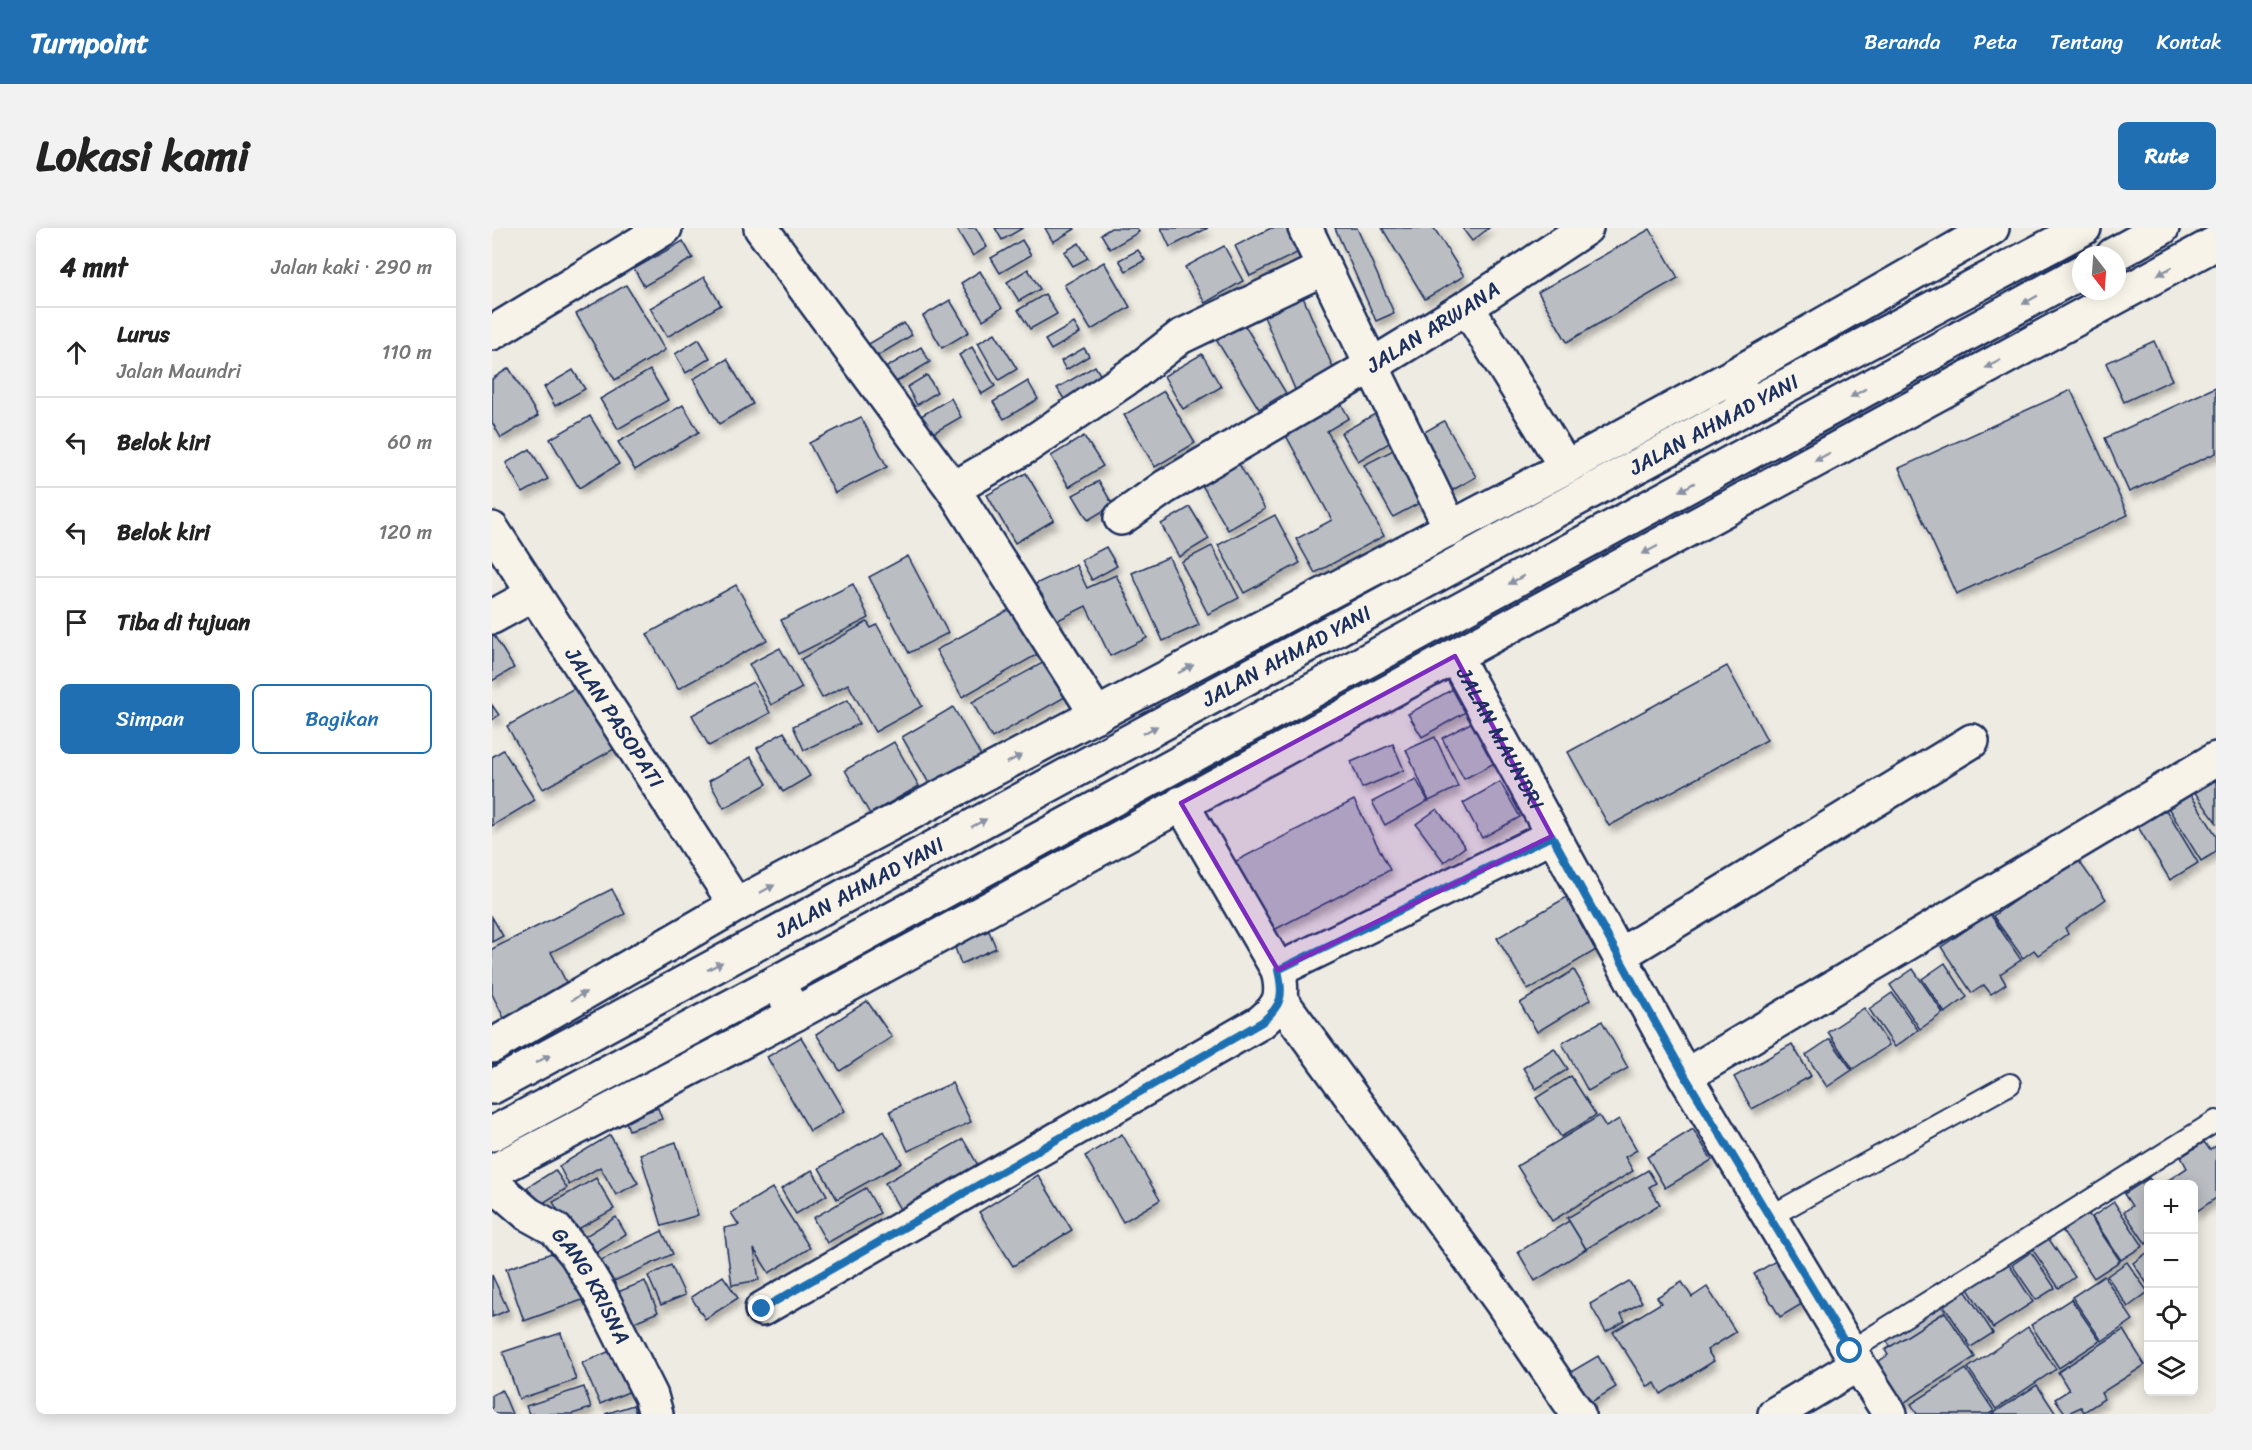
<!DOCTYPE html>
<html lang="id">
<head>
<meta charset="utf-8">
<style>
	body { margin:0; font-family:Sriracha,sans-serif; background:#f2f2f2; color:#222 }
	.controls { position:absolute; right:18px; bottom:18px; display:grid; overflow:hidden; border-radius:9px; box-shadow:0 3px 15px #0003 }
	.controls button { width:54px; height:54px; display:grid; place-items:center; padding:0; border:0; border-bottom:2px solid #e0e0e0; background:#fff; color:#222; font:30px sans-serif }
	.compass { position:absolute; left:1580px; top:18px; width:54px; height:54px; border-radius:50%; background:#fff; box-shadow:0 3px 15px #0003; rotate:163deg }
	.stop { position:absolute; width:18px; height:18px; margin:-14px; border:4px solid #1f6fb2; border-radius:50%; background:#fff }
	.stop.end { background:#1f6fb2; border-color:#fff; box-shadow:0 2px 6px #0008 }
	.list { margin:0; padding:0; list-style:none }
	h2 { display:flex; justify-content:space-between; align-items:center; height:78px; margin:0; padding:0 24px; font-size:26px }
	h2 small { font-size:20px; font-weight:400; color:#767676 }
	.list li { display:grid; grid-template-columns:39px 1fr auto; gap:18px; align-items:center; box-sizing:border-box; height:90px; padding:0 24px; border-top:2px solid #e0e0e0 }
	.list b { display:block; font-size:22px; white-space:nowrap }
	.list p { margin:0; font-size:20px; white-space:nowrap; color:#767676 }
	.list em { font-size:20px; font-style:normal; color:#767676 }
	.actions { display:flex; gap:12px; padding:18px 24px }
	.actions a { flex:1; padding:14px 0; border:2px solid #1f6fb2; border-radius:9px; text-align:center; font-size:21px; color:#1f6fb2 }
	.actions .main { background:#1f6fb2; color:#fff }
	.icon { flex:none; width:33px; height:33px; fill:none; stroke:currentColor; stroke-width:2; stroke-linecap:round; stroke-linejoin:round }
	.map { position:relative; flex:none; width:1724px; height:1186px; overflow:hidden; border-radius:9px }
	header { display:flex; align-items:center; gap:36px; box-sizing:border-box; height:84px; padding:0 30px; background:#1f6fb2; color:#fff }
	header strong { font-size:28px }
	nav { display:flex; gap:33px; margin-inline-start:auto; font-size:21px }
	.intro { display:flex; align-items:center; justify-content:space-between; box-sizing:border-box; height:144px; padding:0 36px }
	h1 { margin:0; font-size:42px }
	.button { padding:15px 27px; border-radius:9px; background:#1f6fb2; color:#fff; font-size:21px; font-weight:700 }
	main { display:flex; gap:36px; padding:0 36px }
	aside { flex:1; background:#fff; border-radius:9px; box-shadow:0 3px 15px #0003 }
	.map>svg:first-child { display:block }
	.building { fill:#babdc2; stroke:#1b2f5e; stroke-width:1.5; filter:url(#shadow) }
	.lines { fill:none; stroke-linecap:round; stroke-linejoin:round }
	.lane-casing { stroke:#1b2f5e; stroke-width:24 }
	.street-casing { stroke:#1b2f5e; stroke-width:38 }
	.secondary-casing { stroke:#1b2f5e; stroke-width:38 }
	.highway-casing { stroke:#1b2f5e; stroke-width:38 }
	.lane { stroke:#f7f3e8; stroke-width:20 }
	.street { stroke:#f7f3e8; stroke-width:33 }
	.secondary { stroke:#f7f3e8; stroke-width:33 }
	.highway { stroke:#f7f3e8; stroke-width:33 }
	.oneway { fill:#8991a3 }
	.route { stroke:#1f6fb2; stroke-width:8 }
	.marked { fill:#7b2cbf; fill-opacity:0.2; stroke:#7b2cbf; stroke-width:4.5; stroke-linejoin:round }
	.labels { text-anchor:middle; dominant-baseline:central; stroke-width:4.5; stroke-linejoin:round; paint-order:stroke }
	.street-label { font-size:21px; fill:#1b2f5e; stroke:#f7f3e8 }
</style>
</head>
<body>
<header>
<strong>Turnpoint</strong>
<nav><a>Beranda</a><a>Peta</a><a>Tentang</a><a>Kontak</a></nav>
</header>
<div class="intro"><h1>Lokasi kami</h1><a class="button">Rute</a></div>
<main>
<aside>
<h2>4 mnt<small>Jalan kaki · 290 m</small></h2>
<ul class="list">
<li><svg class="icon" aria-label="ahead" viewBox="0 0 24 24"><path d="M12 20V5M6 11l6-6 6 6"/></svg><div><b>Lurus</b><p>Jalan Maundri</p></div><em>110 m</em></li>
<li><svg class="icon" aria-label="left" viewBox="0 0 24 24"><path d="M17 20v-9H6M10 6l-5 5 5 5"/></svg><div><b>Belok kiri</b></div><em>60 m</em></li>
<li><svg class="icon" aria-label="left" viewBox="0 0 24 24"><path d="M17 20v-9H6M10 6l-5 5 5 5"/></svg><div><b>Belok kiri</b></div><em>120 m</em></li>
<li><svg class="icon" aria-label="arrive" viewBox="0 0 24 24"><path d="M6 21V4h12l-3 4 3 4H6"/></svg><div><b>Tiba di tujuan</b></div></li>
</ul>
<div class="actions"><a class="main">Simpan</a><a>Bagikan</a></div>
</aside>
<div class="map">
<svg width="1724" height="1186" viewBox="0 0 1724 1186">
	<defs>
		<filter id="shadow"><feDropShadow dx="3.5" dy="6" stdDeviation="3" flood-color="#0004"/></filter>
	</defs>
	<rect width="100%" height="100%" fill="#eeebe2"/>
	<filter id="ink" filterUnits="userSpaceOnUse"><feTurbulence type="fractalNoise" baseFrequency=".0167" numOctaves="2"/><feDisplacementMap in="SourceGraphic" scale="12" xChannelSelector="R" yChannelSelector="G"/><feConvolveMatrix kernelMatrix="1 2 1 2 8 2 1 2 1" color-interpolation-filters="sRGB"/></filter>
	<g filter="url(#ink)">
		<!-- building -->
		<g class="building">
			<polygon points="464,0 484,0 495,19 481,28"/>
			<polygon points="503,0 531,0 510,12"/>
			<polygon points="553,0 582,0 583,1 561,14"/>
			<polygon points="619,0 645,0 647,4 618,21 609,6"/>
			<polygon points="669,0 716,0 678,19"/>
			<polygon points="779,0 795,0 807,24 758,48 743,18"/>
			<polygon points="843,0 865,0 902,85 884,93"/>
			<polygon points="890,0 942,0 972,48 933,71"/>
			<polygon points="970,0 997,0 980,13"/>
			<polygon points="1158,1 1186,50 1075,114 1046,64"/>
			<polygon points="530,12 539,27 508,45 499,30"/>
			<polygon points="191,13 201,30 152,58 142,41"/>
			<polygon points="587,15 596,30 581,38 572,24"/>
			<polygon points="732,18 751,53 713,75 693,39"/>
			<polygon points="646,22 653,32 634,43 627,32"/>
			<polygon points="612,34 638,79 599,102 572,57"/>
			<polygon points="536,41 548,61 527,73 515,54"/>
			<polygon points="488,43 510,80 491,92 469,55"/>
			<polygon points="212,49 229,77 175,109 158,80"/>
			<polygon points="134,57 173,122 123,152 84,86"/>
			<polygon points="553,66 565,86 538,101 526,82"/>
			<polygon points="811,69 845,149 805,166 771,86"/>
			<polygon points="458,72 477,104 450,120 431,88"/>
			<polygon points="747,88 794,165 767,181 720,105"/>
			<polygon points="412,95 420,107 382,130 375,117"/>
			<polygon points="582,95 588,105 559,122 553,112"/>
			<polygon points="503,105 525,141 507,152 486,115"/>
			<polygon points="207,111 218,130 194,145 183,126"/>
			<polygon points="1662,113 1680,152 1632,174 1614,135"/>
			<polygon points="429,119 438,134 397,158 388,143"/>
			<polygon points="480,119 503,158 490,166 467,127"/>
			<polygon points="592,120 597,128 574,142 569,133"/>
			<polygon points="710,126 729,159 691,181 672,148"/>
			<polygon points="235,131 261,176 227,196 201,151"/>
			<polygon points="603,138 616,160 579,182 565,160"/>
			<polygon points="17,140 46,188 9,210 0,194 0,151"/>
			<polygon points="81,142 93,161 63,178 52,159"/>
			<polygon points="158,142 176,172 126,201 108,171"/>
			<polygon points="435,147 445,164 425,177 415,159"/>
			<polygon points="536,153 546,171 512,191 501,174"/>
			<polygon points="1724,159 1724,225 1637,264 1613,210"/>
			<polygon points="1579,162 1636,287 1464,366 1407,240"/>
			<polygon points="672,163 703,215 663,239 632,187"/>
			<polygon points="459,170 469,189 429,212 419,194"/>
			<polygon points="847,172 857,190 835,203 892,308 823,345 804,311 840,292 791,202"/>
			<polygon points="191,177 207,204 143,242 126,214"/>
			<polygon points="883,186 899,214 866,233 849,205"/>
			<polygon points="98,188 127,236 87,260 58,211"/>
			<polygon points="369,189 395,239 343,265 317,215"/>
			<polygon points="952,193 984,249 952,267 920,211"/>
			<polygon points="592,208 611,238 577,259 559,228"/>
			<polygon points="909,218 937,270 901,289 872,237"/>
			<polygon points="38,221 56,251 31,265 14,235"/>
			<polygon points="743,229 773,281 736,302 706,250"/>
			<polygon points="534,245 562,292 523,315 495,267"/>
			<polygon points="607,253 621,277 596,292 581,267"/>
			<polygon points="698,279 717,311 687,329 669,296"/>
			<polygon points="783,287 808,335 752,365 726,317"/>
			<polygon points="720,318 747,370 716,386 689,334"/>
			<polygon points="614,319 625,338 600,352 589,332"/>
			<polygon points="416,328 456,405 417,425 377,349"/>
			<polygon points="677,329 707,397 671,413 640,345"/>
			<polygon points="584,337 595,360 624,347 655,410 618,428 594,378 556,397 537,359"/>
			<polygon points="361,356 377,390 306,426 289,392"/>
			<polygon points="244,357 275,412 186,461 155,406"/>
			<polygon points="520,380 546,426 470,469 444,422"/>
			<polygon points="375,394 379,400 385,397 430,478 383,504 356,456 330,470 309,431"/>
			<polygon points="0,404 22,440 0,453"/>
			<polygon points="288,420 310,460 279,477 257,436"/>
			<polygon points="554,433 573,469 500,510 480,474"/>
			<polygon points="1235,438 1275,512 1117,598 1076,524"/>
			<polygon points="261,454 278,485 217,518 200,487"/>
			<polygon points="968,457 981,480 930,509 916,486"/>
			<polygon points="86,458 122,521 51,561 15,498"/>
			<polygon points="356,472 367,496 312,522 301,498"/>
			<polygon points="0,477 7,487 0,492"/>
			<polygon points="461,479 492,533 441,562 410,509"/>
			<polygon points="990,489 1012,530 972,551 950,510"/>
			<polygon points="292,504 318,548 291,564 265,520"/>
			<polygon points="943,509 966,559 937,573 914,522"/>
			<polygon points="402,514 427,558 378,586 353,542"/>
			<polygon points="901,516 912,542 870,560 859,534"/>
			<polygon points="11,522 43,572 0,598 0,529"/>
			<polygon points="259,529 275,556 232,580 217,553"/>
			<polygon points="1724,545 1724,594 1701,562"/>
			<polygon points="924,551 936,573 893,597 880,574"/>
			<polygon points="1008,554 1028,589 990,610 971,575"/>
			<polygon points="1697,564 1724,607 1724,624 1709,633 1675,578"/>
			<polygon points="862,572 898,642 778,704 742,634"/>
			<polygon points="945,581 973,619 952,634 924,596"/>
			<polygon points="1674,582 1706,635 1678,652 1646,599"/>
			<polygon points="1584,629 1614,671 1573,700 1576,706 1546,727 1542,722 1531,730 1501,688 1525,671 1521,665"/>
			<polygon points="120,661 133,686 59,724 79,764 15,796 0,766 0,721"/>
			<polygon points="1080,666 1111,718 1036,762 1005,710"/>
			<polygon points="1498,686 1529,732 1508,746 1514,756 1499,766 1492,757 1480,765 1449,719"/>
			<polygon points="0,689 11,708 0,714"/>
			<polygon points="497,703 504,720 469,736 462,717"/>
			<polygon points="1453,735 1475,769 1453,785 1430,751"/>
			<polygon points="1421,741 1451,785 1428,801 1398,757"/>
			<polygon points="1082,742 1099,771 1045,804 1028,775"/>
			<polygon points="1400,765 1426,802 1403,819 1377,781"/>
			<polygon points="375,773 400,809 348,843 324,806"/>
			<polygon points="1372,780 1397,817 1361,841 1336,804"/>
			<polygon points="1110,793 1136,840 1096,863 1070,815"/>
			<polygon points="309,809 353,883 318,903 275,829"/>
			<polygon points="1338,811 1360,842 1335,859 1314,827"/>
			<polygon points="1300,816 1319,848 1260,881 1242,849"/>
			<polygon points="1062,820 1076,841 1044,861 1031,840"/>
			<polygon points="1079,848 1104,887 1069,909 1044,870"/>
			<polygon points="460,855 479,894 416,923 398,883"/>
			<polygon points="166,880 170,891 137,902 133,891"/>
			<polygon points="1107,888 1114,899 1127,891 1145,922 1133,929 1141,943 1060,993 1025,938"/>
			<polygon points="1201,901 1220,932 1173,960 1155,929"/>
			<polygon points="392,903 410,935 345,971 327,940"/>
			<polygon points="630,906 668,972 631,994 593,928"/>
			<polygon points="118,907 146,955 124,967 108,939 77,957 67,938"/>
			<polygon points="471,911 487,939 409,983 393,955"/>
			<polygon points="184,914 206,987 170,998 148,926"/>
			<polygon points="1712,914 1718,922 1724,918 1724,970 1702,985 1702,956 1677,956 1675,953 1695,940 1689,929"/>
			<polygon points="63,942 75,960 43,980 31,962"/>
			<polygon points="320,942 335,967 304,986 289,961"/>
			<polygon points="1156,942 1164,955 1157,959 1168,976 1094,1021 1075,990"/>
			<polygon points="546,947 580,1002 521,1038 487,984"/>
			<polygon points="104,950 122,981 79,1005 61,974"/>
			<polygon points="1657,950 1662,956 1656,956 1656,1014 1654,1016 1632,984 1640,978 1632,966"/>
			<polygon points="280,960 318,1020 277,1045 262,1021 267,1052 240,1057 232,1000 247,997 239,985"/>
			<polygon points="374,960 388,985 335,1015 321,990"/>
			<polygon points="1622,974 1651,1018 1629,1032 1600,989"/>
			<polygon points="1596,985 1628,1033 1602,1050 1570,1003"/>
			<polygon points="124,989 134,1006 98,1029 87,1012"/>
			<polygon points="1077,993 1094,1021 1043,1053 1026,1024"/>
			<polygon points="170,1003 181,1026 120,1054 109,1032"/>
			<polygon points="1552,1004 1583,1049 1567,1060 1536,1015"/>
			<polygon points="74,1020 93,1071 32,1093 14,1041"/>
			<polygon points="1539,1024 1563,1060 1544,1072 1520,1037"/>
			<polygon points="1656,1024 1656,1057 1641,1035"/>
			<polygon points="1287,1031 1313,1074 1288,1089 1262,1046"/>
			<polygon points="1635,1034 1656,1064 1636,1079 1615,1048"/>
			<polygon points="1516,1035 1541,1074 1501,1100 1476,1061"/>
			<polygon points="179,1037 193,1067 169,1077 156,1048"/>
			<polygon points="0,1047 16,1082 0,1089"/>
			<polygon points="231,1048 246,1070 213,1091 199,1069"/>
			<polygon points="1612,1048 1641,1092 1610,1113 1580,1069"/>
			<polygon points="153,1053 166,1084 130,1099 116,1068"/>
			<polygon points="1137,1053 1150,1074 1129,1086 1133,1093 1114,1104 1098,1076"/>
			<polygon points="1190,1054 1200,1069 1215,1059 1244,1104 1215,1122 1222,1133 1169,1166 1163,1155 1156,1159 1121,1104 1169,1075 1165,1069"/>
			<polygon points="1471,1059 1501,1105 1479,1119 1449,1073"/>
			<polygon points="1579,1071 1608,1113 1567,1140 1539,1097"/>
			<polygon points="1449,1076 1453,1084 1399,1119 1393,1111"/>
			<polygon points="1453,1084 1483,1129 1410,1176 1384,1135 1396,1127 1393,1122"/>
			<polygon points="1536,1099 1564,1141 1504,1181 1476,1140"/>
			<polygon points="1631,1102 1653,1137 1609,1165 1612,1171 1592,1184 1589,1179 1574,1186 1563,1171 1577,1162 1566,1144"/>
			<polygon points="69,1105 84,1152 27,1171 11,1124"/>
			<polygon points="130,1118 148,1159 108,1176 90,1135"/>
			<polygon points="1106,1128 1124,1159 1096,1176 1077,1145"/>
			<polygon points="1474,1141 1502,1183 1497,1186 1425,1186 1419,1176"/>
			<polygon points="1545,1157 1564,1186 1500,1186"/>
			<polygon points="92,1159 99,1180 80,1186 37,1186 34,1178"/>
			<polygon points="10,1162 20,1186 0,1186 0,1167"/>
			<polygon points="141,1177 144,1186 113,1186"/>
		</g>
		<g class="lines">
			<!-- lane casing -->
			<g class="lane-casing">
				<g id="lane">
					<polyline points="1279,988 1518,856"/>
					<polyline points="1358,1123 1724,893"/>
				</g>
			</g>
			<!-- street casing -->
			<g class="street-casing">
				<g id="street">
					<polyline points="269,0 461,261 605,487"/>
					<polyline points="813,0 959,301"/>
					<polyline points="975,79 1074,239"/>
					<polyline points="0,105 173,0"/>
					<polyline points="461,261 535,218 638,148 688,109 832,40"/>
					<path id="s1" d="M 629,290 L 673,259 L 879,138 L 975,79 L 1094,0"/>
					<polyline points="0,389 42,366"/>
					<path id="s2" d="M 963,428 L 1193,848 L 1366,1136 L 1398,1186"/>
					<polyline points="1128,727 1480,513"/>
					<polyline points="786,742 1060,608"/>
					<polyline points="788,771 1008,1072 1086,1186"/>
					<polyline points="1193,848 1724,531"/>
					<path id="s3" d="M 0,955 L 36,986 L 63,1001 L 84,1026 L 107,1064 L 159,1168 L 164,1186"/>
					<path d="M 270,1081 L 769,794 C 789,777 792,768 786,742 L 689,575"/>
					<polyline points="1283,1186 1366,1136"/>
				</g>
			</g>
			<!-- secondary casing -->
			<g class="secondary-casing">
				<g id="secondary">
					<path id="s4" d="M 0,301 L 244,677"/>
					<polyline points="0,818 244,677 1074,239 1241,148 1500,0"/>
					<polyline points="0,944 303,786 1724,15"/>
				</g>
			</g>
			<!-- highway casing -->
			<g class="highway-casing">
				<g id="highway">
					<polyline points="1621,27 1670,0"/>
					<polyline points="1241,148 1258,177"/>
					<polyline points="285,754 303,786"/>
					<path id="s5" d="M 0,859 L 1258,177 L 1592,0"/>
					<polyline points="0,906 285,754 1589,44"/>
				</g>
			</g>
			<!-- lane -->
			<use href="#lane" class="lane"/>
			<!-- street -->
			<use href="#street" class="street"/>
			<!-- secondary -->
			<use href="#secondary" class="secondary"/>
			<!-- highway -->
			<use href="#highway" class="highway"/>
		</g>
		<!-- one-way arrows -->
		<defs><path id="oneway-solid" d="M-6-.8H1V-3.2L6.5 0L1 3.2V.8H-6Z" transform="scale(1.5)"/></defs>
		<g class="oneway">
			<use href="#oneway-solid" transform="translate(1673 43) rotate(152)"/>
			<use href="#oneway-solid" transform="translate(1538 72) rotate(151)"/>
			<use href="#oneway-solid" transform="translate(1501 136) rotate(152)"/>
			<use href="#oneway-solid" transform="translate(1366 165) rotate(151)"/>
			<use href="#oneway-solid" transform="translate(1330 229) rotate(152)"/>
			<use href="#oneway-solid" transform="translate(1195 259) rotate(151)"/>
			<use href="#oneway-solid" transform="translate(1158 322) rotate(152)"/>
			<use href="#oneway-solid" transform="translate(1024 352) rotate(151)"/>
			<use href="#oneway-solid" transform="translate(694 441) rotate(-28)"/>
			<use href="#oneway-solid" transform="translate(658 502) rotate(-28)"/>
			<use href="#oneway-solid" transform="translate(522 531) rotate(-28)"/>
			<use href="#oneway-solid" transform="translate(487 595) rotate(-28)"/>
			<use href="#oneway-solid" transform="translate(275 661) rotate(-28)"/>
			<use href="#oneway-solid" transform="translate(223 738) rotate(-28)"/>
			<use href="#oneway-solid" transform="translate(87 768) rotate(-30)"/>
			<use href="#oneway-solid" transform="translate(51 831) rotate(-28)"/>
		</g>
	</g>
	<g class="lines" filter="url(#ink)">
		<!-- route -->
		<path class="route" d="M 270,1081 L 770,794 C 790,777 792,768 786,742 L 1060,608 L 1193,848 L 1358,1123"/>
	</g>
	<!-- marked area -->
	<path class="marked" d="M 963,428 L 1060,608 L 786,742 L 689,575 Z"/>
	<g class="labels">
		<!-- street labels -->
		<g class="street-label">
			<text stroke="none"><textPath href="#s1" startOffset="366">JALAN ARWANA</textPath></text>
			<text stroke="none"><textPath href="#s5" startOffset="1390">JALAN AHMAD YANI</textPath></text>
			<text stroke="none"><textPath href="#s5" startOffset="904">JALAN AHMAD YANI</textPath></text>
			<text stroke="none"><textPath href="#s4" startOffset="225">JALAN PASOPATI</textPath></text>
			<text stroke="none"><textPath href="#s2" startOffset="94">JALAN MAUNDRI</textPath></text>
			<text stroke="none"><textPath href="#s5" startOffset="418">JALAN AHMAD YANI</textPath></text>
			<text stroke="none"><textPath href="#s3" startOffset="146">GANG KRISNA</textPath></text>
		</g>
	</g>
</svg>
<div class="controls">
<button>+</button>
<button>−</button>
<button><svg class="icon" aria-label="locate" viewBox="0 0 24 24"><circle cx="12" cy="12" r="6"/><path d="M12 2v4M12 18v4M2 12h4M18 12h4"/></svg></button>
<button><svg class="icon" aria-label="layers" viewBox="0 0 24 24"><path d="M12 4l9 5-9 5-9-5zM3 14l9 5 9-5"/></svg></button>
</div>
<svg class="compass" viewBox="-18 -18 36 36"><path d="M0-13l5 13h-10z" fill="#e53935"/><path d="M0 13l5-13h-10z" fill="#767676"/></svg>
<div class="stop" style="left:1358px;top:1123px"></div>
<div class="stop end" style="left:270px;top:1081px"></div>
</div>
</main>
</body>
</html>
